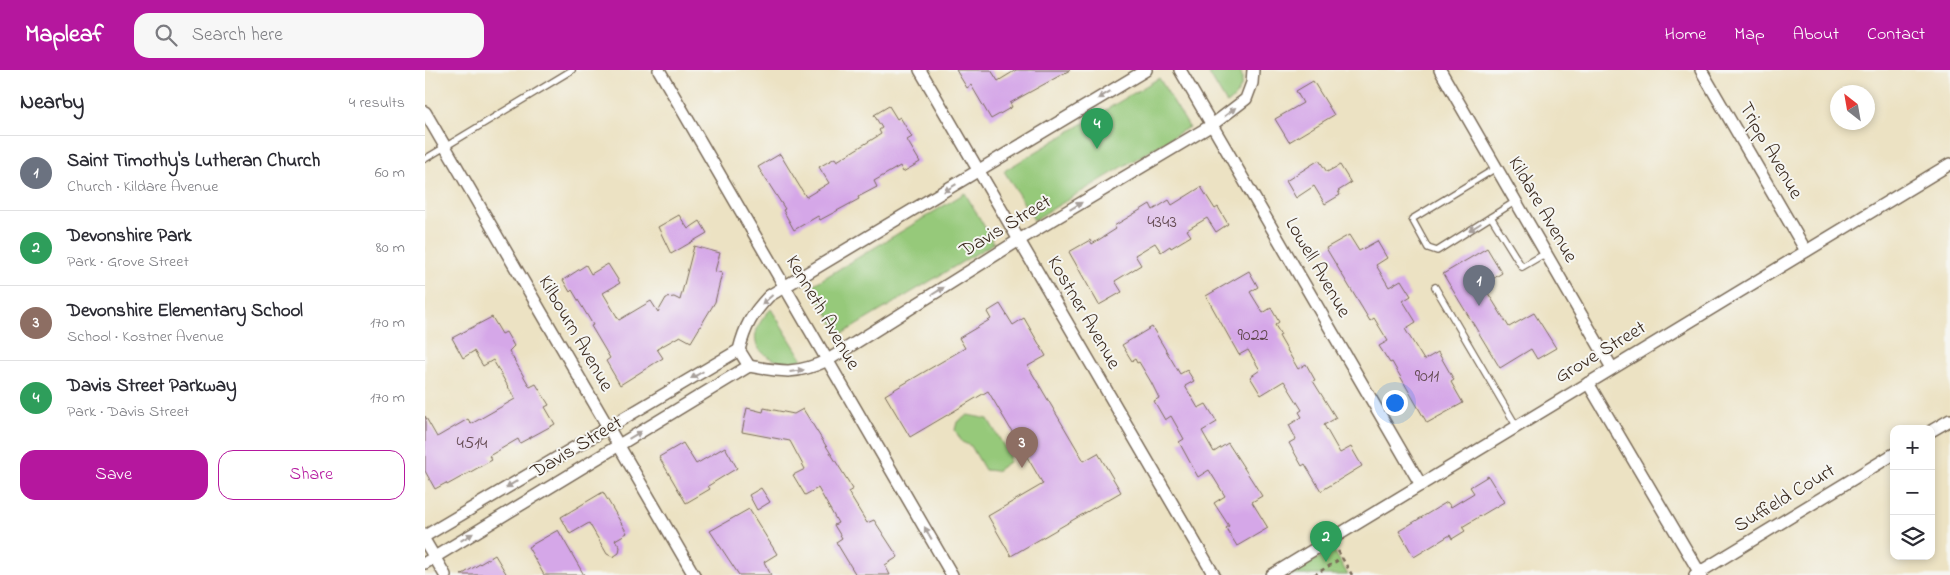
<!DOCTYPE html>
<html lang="en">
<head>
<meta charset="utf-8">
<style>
	body { margin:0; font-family:"Indie Flower",sans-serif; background:#f7f7f7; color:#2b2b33 }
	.controls { position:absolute; right:15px; bottom:15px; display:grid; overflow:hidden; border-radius:10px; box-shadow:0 2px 8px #0003 }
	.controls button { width:45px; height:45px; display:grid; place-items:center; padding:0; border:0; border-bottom:1px solid #e1e1e2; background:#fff; color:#2b2b33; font:25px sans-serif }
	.compass { position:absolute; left:1405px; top:15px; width:45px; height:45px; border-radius:50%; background:#fff; box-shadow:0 2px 8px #0003; rotate:329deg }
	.you { position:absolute; left:969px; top:332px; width:18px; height:18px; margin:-12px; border:4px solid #fff; border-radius:50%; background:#1a73e8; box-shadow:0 0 0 8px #1a73e833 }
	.badge { display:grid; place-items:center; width:32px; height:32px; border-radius:50%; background:#b5179e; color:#fff; font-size:16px; font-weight:700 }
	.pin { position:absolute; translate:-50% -41px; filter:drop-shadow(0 1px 2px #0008) }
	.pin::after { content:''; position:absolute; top:26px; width:18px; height:15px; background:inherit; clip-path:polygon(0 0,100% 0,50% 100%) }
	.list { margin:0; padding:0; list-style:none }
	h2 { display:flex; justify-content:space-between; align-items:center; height:65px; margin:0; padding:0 20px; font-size:21px }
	h2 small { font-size:16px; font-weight:400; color:#7c7c81 }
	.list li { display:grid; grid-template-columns:32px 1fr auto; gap:15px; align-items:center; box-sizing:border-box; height:75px; padding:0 20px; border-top:1px solid #e1e1e2 }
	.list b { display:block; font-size:19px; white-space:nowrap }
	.list p { margin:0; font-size:16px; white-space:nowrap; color:#7c7c81 }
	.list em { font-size:16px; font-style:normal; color:#7c7c81 }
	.actions { display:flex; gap:10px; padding:15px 20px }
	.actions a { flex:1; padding:11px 0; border:1px solid #b5179e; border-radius:15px; text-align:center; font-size:18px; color:#b5179e }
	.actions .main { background:#b5179e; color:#fff }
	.icon { flex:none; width:28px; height:28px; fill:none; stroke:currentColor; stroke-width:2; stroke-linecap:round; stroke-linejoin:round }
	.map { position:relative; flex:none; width:1525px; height:505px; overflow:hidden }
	header { display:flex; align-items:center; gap:30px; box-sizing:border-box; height:70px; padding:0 25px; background:#b5179e; color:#fff }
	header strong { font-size:24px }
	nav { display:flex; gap:28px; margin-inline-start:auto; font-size:18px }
	.search { width:350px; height:45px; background:#f7f7f7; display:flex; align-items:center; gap:12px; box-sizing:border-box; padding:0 18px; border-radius:15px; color:#7c7c81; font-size:19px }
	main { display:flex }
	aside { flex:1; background:#fff }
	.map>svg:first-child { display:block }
	.green { fill:#96c97a; stroke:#687a4c }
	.building { fill:#d5a7e8 }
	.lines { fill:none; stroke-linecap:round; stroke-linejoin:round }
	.lane-casing { stroke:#796a58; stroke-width:8 }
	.street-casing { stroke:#796a58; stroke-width:14 }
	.path { stroke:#796a58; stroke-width:2.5; stroke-dasharray:4 4; stroke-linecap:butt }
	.lane { stroke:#fff; stroke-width:5.5 }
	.street { stroke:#fff; stroke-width:11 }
	.oneway { fill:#a79f9a }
	.labels { text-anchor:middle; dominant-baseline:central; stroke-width:4; stroke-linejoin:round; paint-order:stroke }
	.number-label { font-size:18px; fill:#624950 }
	.street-label { font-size:20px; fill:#3b2a1e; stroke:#f6f6f2 }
</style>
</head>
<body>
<header>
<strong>Mapleaf</strong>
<div class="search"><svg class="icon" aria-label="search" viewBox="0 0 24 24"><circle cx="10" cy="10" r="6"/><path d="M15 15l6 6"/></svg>Search here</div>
<nav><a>Home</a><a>Map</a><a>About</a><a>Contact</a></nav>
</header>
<main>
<aside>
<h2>Nearby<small>4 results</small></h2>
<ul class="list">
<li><span class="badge" style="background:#6b7280">1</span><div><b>Saint Timothy's Lutheran Church</b><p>Church · Kildare Avenue</p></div><em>60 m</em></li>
<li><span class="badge" style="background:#2e9e5b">2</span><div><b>Devonshire Park</b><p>Park · Grove Street</p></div><em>80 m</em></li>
<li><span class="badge" style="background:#8d6e63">3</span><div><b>Devonshire Elementary School</b><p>School · Kostner Avenue</p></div><em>170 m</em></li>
<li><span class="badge" style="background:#2e9e5b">4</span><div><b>Davis Street Parkway</b><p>Park · Davis Street</p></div><em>170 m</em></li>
</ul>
<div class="actions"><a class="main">Save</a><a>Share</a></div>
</aside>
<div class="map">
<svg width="1525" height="505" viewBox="0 0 1525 505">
	<rect width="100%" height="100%" fill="#f6f6f2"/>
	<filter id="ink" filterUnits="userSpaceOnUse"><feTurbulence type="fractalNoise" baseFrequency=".02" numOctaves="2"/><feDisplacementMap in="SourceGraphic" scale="10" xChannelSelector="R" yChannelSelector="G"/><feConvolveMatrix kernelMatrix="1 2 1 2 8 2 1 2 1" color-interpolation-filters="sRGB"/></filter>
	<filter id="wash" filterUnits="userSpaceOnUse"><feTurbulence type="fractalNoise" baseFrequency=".0096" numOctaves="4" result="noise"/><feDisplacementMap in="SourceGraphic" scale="20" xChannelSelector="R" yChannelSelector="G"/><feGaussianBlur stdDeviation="1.12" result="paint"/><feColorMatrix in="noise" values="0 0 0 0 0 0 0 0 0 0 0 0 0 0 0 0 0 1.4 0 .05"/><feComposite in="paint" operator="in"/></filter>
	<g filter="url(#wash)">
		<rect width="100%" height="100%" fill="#ece2c3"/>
		<!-- green -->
		<g class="green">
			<path d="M 782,0 L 815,0 C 821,14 813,26 802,34 Z"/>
			<polygon points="734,8 764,57 609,150 579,101"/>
			<polygon points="540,123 569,173 415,265 386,216"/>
			<path d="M 346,239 L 377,289 C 363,295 357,294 344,287 C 321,275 331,254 346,239 Z"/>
			<polygon points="543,345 563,349 584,385 584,392 571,401 560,400 546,376 537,372 530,360 532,352"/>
			<polygon points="908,479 923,505 866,505"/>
		</g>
		<g id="blocks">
			<!-- building -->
			<g class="building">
				<polygon points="531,0 566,0 573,11 591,0 645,0 585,33 587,37 566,49 546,15 542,18"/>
				<polygon points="888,11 909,45 864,72 850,49 878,33 871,21"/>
				<polygon points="464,36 472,49 475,47 487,67 482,70 495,92 478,102 475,96 449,111 452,117 433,127 434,129 395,150 393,146 369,160 358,140 360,139 333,97 355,84 381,127 404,113 394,97 410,88 412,91 456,64 454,60 457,58 449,45"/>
				<polygon points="894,90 902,102 915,95 926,113 913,121 915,125 900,134 889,116 871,128 861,111"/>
				<polygon points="776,117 790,139 793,137 803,154 791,162 782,148 762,160 766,166 746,178 745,176 736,182 730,173 710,185 716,195 690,211 697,222 674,235 644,182 665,170 667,174 691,159 689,156 725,134 728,140 744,130 747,135"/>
				<polygon points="254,145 263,159 275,151 282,163 246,184 233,157"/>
				<polygon points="924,165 934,181 952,171 962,188 951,195 964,217 976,210 986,226 978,231 991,252 980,259 999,290 1013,282 1029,310 1026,312 1038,333 1002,353 967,292 965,293 954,276 963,271 949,248 945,251 901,178"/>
				<polygon points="269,176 295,183 290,201 297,203 290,232 266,272 255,266 232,279 238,288 195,315 181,291 185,288 166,256 168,255 147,220 145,222 138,210 161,195 166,204 183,194 195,213 178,223 194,250 226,231 233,242 241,228 249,227 255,230"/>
				<polygon points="1062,178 1077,203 1058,215 1084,257 1109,243 1131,278 1112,289 1106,279 1075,298 1018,204"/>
				<polygon points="824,201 833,217 825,222 838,243 846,238 854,252 850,255 856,265 854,266 873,299 881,294 890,310 888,311 911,348 899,355 915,383 926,377 937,396 896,421 880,394 877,396 864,373 871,369 864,355 877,347 874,342 877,340 859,311 836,325 825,307 835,300 823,280 814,285 781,226"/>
				<polygon points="575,234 588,255 599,248 621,286 603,296 659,391 673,383 696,422 586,486 563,446 618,414 563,321 485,367 460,325 540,278 534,268 566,249 562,242"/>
				<polygon points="67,247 77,264 81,262 89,276 84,281 105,317 111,314 124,335 120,337 130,354 95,373 93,369 64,386 67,390 22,415 21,413 10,419 0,401 0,346 12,367 43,349 46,354 90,329 68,290 58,296 49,281 38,288 27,268"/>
				<polygon points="727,257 755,304 762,300 769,311 760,316 773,338 781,334 792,352 777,361 789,382 803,373 837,426 827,432 843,458 812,476 801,458 804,456 789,433 800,426 784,400 773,407 754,372 759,369 746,346 740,350 729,331 734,328 726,312 714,292 712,293 710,289 707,291 697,275"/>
				<polygon points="322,338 338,342 339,338 369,344 378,339 428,419 423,422 442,453 449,450 473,487 460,495 465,505 431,505 411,472 417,468 409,455 413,453 393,418 380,425 368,405 380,399 365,371 317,362"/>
				<polygon points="258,373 271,394 300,377 312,398 283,416 285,419 261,433 234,387"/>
				<polygon points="1063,406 1079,432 1037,457 1040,461 1027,469 1025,465 989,487 974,461 1022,432 1026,437 1049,423 1045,417"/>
				<polygon points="336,418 345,432 332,440 324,425"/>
				<polygon points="178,422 202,463 190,470 195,477 194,483 188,487 182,484 164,453 145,464 136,447"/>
				<polygon points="324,439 352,484 339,492 346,505 314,505 285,461"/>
				<polygon points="133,460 159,505 119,505 103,477"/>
				<polygon points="70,485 82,505 36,505"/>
			</g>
		</g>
	</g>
	<g filter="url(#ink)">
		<use href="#blocks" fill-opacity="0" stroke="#796a58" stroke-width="1"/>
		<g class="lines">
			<!-- lane casing -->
			<g class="lane-casing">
				<g id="lane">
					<polyline points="0,89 147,0"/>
					<polyline points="1071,98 987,149 1003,178 1012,181 1091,131"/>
					<polyline points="1066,147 1097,197 1121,183"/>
					<polyline points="1010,217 1092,357"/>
				</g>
			</g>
			<!-- street casing -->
			<g class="street-casing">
				<g id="street">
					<polyline points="234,0 527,505"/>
					<polyline points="495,0 789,505"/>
					<polyline points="755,0 996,415"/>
					<polyline points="1015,0 1187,298"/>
					<polyline points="1276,0 1381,181"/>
					<polyline points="0,42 269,505"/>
					<path d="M 324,296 L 314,280 C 320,256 327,244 344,226 L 721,0"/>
					<polyline points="1163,313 1276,505"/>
					<polyline points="1506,361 1525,350"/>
					<polyline points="0,466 314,280"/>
					<polyline points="0,471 20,505"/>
					<path d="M 0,493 L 324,296 C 358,302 371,305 403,290 L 594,170 L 787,55 L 821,29 L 827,13 L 828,0"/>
					<polyline points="847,505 1525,94"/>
					<polyline points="1270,505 1469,384"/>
				</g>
			</g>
			<!-- path -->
			<g class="path">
				<polyline points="913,481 927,505"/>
				<polyline points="889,505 917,488"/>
			</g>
			<!-- lane -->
			<use href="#lane" class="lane"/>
			<!-- street -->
			<use href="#street" class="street"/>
		</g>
		<!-- one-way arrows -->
		<defs><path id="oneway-solid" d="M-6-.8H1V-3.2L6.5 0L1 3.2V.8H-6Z" transform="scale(1.25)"/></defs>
		<g class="oneway">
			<use href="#oneway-solid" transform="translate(679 25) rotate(149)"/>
			<use href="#oneway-solid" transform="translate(805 42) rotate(-38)"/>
			<use href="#oneway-solid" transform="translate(525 118) rotate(149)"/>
			<use href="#oneway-solid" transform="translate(651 136) rotate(-31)"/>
			<use href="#oneway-solid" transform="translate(1050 157) rotate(148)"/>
			<use href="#oneway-solid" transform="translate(513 221) rotate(-32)"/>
			<use href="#oneway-solid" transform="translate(342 230) rotate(138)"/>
			<use href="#oneway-solid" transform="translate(372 301) rotate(-8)"/>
			<use href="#oneway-solid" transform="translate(272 305) rotate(150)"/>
			<use href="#oneway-solid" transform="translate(210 365) rotate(-31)"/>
			<use href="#oneway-solid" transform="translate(87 414) rotate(149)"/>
			<use href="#oneway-solid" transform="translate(503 463) rotate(-120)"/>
			<use href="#oneway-solid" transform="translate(42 467) rotate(-31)"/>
		</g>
	</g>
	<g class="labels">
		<!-- number labels -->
		<g class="number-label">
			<text x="737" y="153">4343</text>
			<text x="828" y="266">9022</text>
			<text x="1002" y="307">9011</text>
			<text x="47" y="374">4514</text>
		</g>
		<!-- street labels -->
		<g class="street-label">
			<text transform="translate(1345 81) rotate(60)">Tripp Avenue</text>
			<text transform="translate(1117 140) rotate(60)">Kildare Avenue</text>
			<text transform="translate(581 157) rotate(-31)">Davis Street</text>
			<text transform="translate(892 198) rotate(60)">Lowell Avenue</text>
			<text transform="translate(397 243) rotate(60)">Kenneth Avenue</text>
			<text transform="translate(658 243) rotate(60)">Kostner Avenue</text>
			<text transform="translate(150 264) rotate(60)">Kilbourn Avenue</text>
			<text transform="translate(1176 283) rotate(-31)">Grove Street</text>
			<text transform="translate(152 378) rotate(-31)">Davis Street</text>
			<text transform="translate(1360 429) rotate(-31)">Suffield Court</text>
		</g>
	</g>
</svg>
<div class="controls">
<button>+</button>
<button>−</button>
<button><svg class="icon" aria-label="layers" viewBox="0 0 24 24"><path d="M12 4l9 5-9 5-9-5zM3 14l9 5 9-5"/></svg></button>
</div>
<svg class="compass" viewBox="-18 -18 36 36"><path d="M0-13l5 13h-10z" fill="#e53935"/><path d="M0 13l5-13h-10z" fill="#7c7c81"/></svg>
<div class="you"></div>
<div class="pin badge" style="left:1054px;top:236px;background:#6b7280">1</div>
<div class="pin badge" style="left:901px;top:492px;background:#2e9e5b">2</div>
<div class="pin badge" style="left:597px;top:398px;background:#8d6e63">3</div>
<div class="pin badge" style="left:672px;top:79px;background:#2e9e5b">4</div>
</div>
</main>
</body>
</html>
